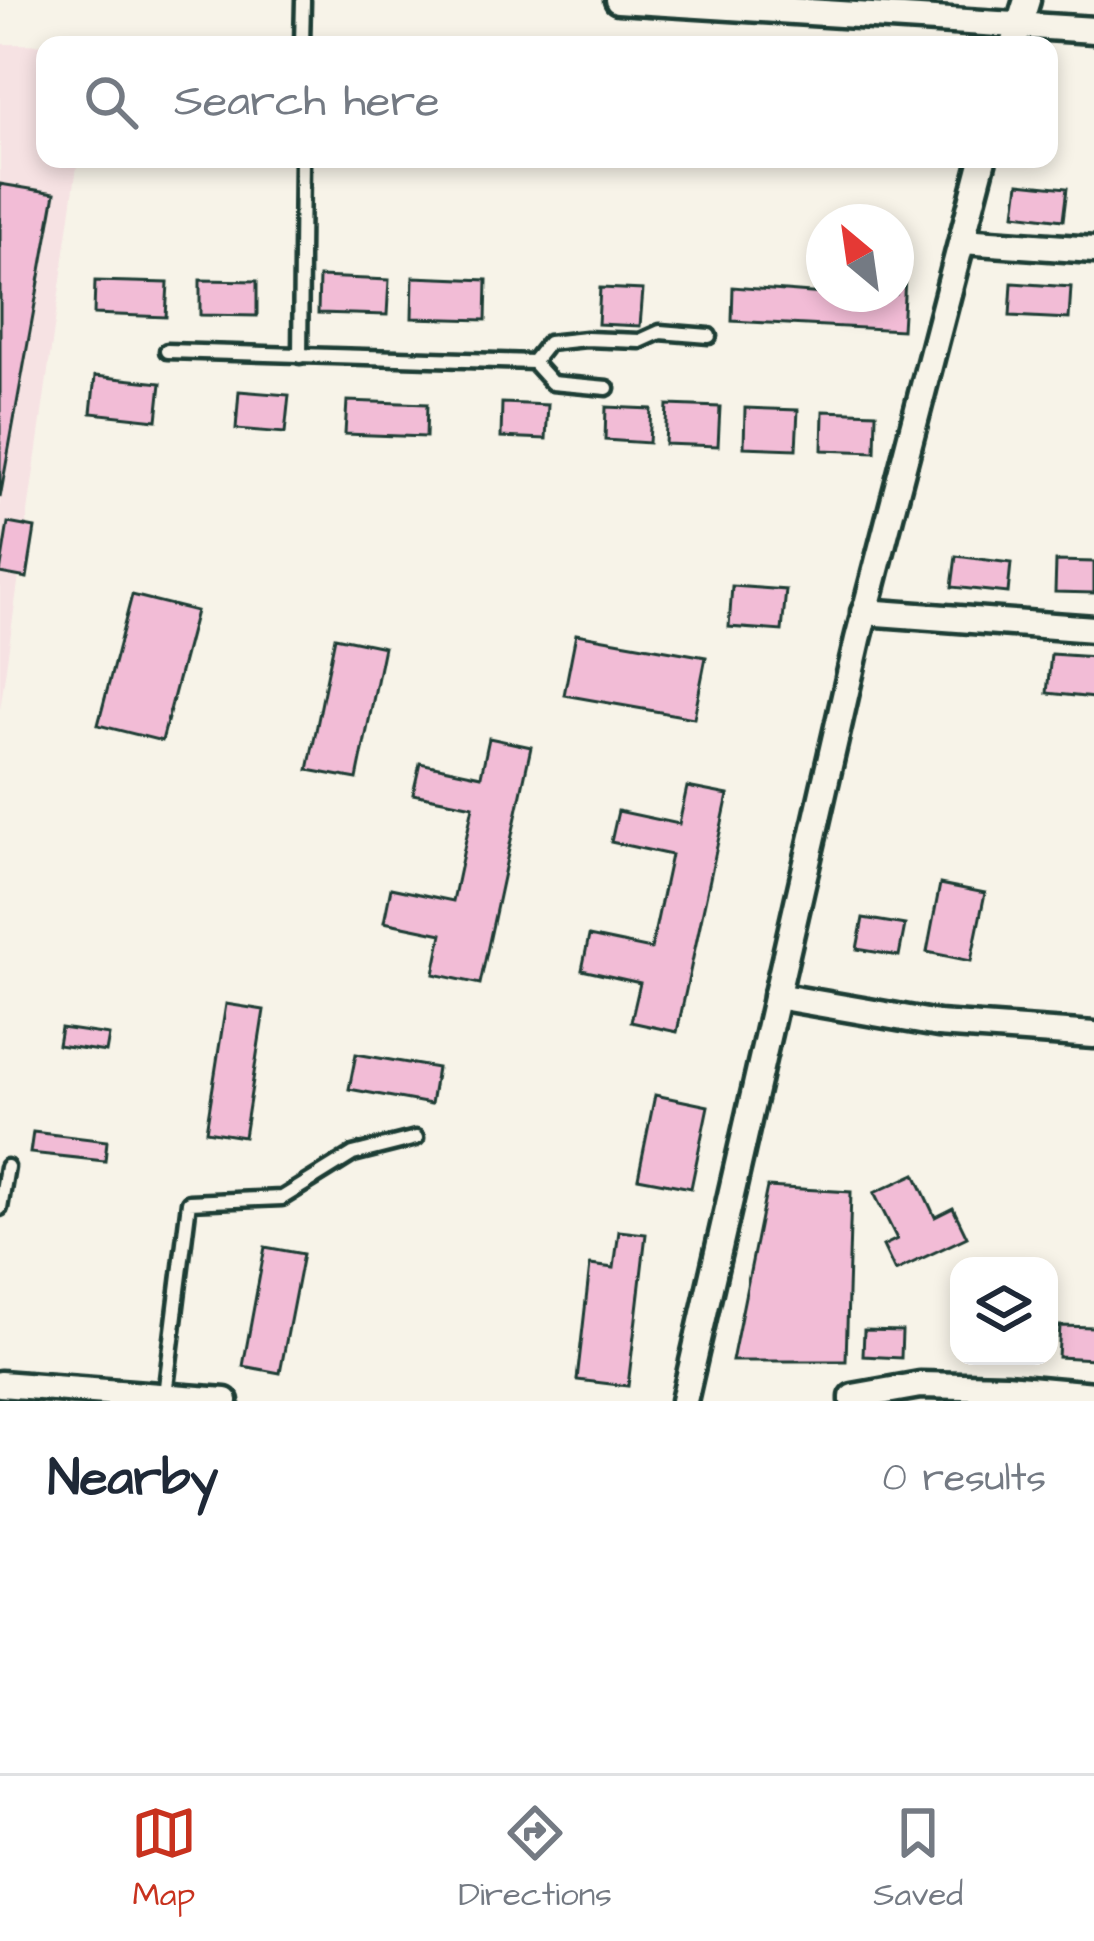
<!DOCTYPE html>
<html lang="en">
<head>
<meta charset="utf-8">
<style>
	body { margin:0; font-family:"Architects Daughter",sans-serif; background:#f6f6f7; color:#1f2937 }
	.controls { position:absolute; right:36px; bottom:36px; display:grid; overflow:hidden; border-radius:24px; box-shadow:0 6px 18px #0003 }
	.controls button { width:108px; height:108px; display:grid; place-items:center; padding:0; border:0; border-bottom:3px solid #e0e1e3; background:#fff; color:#1f2937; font:60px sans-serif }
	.compass { position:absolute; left:806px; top:204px; width:108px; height:108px; border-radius:50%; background:#fff; box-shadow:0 6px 18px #0003; rotate:331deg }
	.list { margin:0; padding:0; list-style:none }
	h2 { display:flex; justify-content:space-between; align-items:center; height:156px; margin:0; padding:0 48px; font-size:51px }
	h2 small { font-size:39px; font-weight:400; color:#747a83 }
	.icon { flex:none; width:66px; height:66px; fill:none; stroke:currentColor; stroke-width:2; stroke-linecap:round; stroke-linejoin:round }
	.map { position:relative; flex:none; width:1094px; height:1401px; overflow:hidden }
	.search { position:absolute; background:#fff; box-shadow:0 6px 18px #0003; left:36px; right:36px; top:36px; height:132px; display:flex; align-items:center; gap:30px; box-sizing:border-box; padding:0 42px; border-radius:24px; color:#747a83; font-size:45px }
	.sheet { height:372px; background:#fff }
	nav { display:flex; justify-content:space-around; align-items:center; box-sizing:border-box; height:168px; border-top:3px solid #e0e1e3; background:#fff; font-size:33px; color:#747a83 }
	nav a { display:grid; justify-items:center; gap:6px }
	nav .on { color:#c8321e }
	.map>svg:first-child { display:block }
	.built { fill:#f6e2e3 }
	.building { fill:#f2bcd6; stroke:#1f3d34; stroke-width:3 }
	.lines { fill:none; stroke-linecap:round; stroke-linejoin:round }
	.service-casing { stroke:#1f3d34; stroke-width:21 }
	.minor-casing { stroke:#1f3d34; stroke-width:33 }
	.service { stroke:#f7f3e8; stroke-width:12 }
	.minor { stroke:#f7f3e8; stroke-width:24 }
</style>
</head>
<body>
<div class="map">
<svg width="1094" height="1401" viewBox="0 0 1094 1401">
	<rect width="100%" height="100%" fill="#f7f3e8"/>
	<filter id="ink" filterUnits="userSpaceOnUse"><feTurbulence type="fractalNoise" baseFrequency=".00833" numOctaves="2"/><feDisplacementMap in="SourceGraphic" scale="24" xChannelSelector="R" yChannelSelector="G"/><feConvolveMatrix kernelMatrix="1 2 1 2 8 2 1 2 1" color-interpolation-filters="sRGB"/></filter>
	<g filter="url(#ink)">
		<!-- built -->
		<polygon class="built" points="0,44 92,45 45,45 45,159 78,159 0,710"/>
		<!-- building -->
		<g class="building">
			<polygon points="1019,183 1067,188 1063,220 1015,214"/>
			<polygon points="0,184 55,193 0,498"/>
			<polygon points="319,277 389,280 387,315 318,313"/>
			<polygon points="413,277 487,280 486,320 412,318"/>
			<polygon points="896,278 905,278 902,330 732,321 733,287 824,294 896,294"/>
			<polygon points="200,280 257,281 257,316 200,315"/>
			<polygon points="95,281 168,283 166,317 94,314"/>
			<polygon points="1012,283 1071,287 1069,319 1010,316"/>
			<polygon points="600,288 643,290 640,326 598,324"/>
			<polygon points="95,376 161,383 157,420 91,413"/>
			<polygon points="239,391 289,395 285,433 236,429"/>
			<polygon points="347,401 427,404 426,437 345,434"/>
			<polygon points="502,403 548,405 546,439 501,437"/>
			<polygon points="667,405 720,407 718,446 665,444"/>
			<polygon points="606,407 651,409 649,443 605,440"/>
			<polygon points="745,408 798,410 796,449 744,447"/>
			<polygon points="823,411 876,413 875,452 822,450"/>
			<polygon points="8,523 35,528 27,578 0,573"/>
			<polygon points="956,556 1011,563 1008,593 952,587"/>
			<polygon points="1056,561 1094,562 1094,593 1055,592"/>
			<polygon points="732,586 786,590 782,631 729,627"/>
			<polygon points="132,595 196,611 162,741 98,725"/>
			<polygon points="576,634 706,657 694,718 564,695"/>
			<polygon points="335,637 384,647 357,779 308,770"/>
			<polygon points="1051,654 1094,657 1094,698 1047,693"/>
			<polygon points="489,738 531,747 480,984 434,974 442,934 384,922 391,888 453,901 473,806 413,794 420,763 481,776"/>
			<polygon points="687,787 728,795 677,1032 631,1022 640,983 582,970 589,936 651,949 671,855 611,842 618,811 679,824"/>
			<polygon points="940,884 985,893 971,961 927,952"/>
			<polygon points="863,918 905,925 899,956 857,949"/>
			<polygon points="226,1004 264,1010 244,1137 206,1131"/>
			<polygon points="61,1028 109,1035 106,1052 58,1045"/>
			<polygon points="356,1054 437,1068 431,1104 349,1089"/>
			<polygon points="655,1095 708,1106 691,1188 638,1178"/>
			<polygon points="33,1132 107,1141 105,1161 30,1153"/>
			<polygon points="915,1174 935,1217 953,1208 967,1237 895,1271 883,1246 897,1239 874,1193"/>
			<polygon points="767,1187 851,1192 846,1361 732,1361"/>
			<polygon points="619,1231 646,1234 628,1386 577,1380 590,1265 614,1268"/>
			<polygon points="265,1247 303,1254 280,1373 243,1366"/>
			<polygon points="1060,1326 1094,1327 1094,1359 1058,1357"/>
			<polygon points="864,1330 902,1331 901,1358 863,1356"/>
		</g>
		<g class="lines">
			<!-- service casing -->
			<g class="service-casing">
				<g id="service">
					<polyline points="302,45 303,0"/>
					<polyline points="167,351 533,362 552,383 607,388"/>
					<polyline points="300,356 302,159"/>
					<polyline points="533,362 548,343 586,339 640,341 660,332 709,336"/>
					<polyline points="0,1208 7,1167"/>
					<polyline points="165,1395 189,1202 282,1198 353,1154 416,1138"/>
				</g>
			</g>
			<!-- minor casing -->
			<g class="minor-casing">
				<g id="minor">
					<polyline points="618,0 1094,30"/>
					<polyline points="1013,45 1027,0"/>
					<polyline points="962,241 1094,250"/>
					<polyline points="864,612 1094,629"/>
					<polyline points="776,996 938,1024 1094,1035"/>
					<polyline points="0,1384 225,1401"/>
					<polyline points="684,1401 858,639 983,159"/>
					<polyline points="853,1401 853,1397 920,1385 1006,1387 1094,1395"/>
				</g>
			</g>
			<!-- service -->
			<use href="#service" class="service"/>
			<!-- minor -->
			<use href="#minor" class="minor"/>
		</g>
	</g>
</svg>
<div class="controls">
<button><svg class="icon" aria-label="layers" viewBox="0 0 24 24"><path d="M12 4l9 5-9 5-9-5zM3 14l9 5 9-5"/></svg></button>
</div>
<svg class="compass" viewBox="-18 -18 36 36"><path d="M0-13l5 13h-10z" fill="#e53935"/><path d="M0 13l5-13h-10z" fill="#747a83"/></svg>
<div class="search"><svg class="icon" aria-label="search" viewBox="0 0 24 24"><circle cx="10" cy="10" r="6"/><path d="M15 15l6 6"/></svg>Search here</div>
</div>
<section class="sheet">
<h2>Nearby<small>0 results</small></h2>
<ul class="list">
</ul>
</section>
<nav>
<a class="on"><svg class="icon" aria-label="map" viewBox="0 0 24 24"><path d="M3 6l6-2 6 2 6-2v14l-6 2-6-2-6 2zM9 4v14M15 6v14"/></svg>Map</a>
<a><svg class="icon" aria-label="directions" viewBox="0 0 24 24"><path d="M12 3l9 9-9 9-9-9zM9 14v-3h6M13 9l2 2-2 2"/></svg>Directions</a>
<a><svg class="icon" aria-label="saved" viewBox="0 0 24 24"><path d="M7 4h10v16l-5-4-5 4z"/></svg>Saved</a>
</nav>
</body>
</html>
